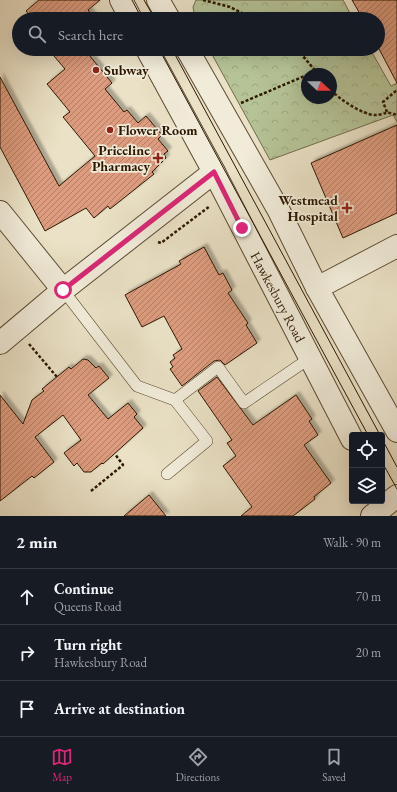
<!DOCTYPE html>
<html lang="en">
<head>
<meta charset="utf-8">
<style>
	body { margin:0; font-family:"EB Garamond",serif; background:#242831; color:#f1f3f6 }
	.controls { position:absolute; right:12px; bottom:12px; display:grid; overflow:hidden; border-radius:4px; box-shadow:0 4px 16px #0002 }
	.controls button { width:36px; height:36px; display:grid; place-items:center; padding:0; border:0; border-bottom:1px solid #363941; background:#171b24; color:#f1f3f6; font:20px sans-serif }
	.compass { position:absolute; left:301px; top:68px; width:36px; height:36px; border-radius:50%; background:#171b24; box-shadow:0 4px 16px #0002; rotate:112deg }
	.stop { position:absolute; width:12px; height:12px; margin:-9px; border:3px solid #db2777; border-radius:50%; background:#fff }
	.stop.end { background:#db2777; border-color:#fff; box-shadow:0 1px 4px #0008 }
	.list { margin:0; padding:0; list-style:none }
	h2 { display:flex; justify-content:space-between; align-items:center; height:52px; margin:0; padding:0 16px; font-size:17px }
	h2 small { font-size:13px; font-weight:400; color:#9ea1a6 }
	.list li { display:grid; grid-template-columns:26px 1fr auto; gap:12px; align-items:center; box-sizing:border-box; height:56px; padding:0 16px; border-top:1px solid #363941 }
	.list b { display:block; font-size:15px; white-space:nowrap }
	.list p { margin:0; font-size:13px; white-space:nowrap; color:#9ea1a6 }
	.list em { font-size:13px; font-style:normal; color:#9ea1a6 }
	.icon { flex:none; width:22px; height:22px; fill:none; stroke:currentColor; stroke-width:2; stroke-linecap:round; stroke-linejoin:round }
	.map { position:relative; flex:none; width:397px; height:516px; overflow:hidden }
	.search { position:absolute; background:#171b24; box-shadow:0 4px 16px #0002; left:12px; right:12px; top:12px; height:44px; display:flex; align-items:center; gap:10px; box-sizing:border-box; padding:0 14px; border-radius:22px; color:#9ea1a6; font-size:15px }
	.sheet { height:220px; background:#171b24 }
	nav { display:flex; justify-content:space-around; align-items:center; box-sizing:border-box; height:56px; border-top:1px solid #363941; background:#171b24; font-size:11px; color:#9ea1a6 }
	nav a { display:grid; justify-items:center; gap:2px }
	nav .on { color:#db2777 }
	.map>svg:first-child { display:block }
	.park { fill:url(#park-crowns); stroke:#716d4b; fill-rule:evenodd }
	.building { fill:url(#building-hatch); stroke:#2d1700; filter:url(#shadow) }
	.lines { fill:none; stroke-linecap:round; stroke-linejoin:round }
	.lane-casing { stroke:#5c4a32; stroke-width:12 }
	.street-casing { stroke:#5c4a32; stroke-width:24 }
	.path { stroke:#2d1700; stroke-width:2.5; stroke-dasharray:3 2; stroke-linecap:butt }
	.lane { stroke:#f1ecda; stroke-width:11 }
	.street { stroke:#f1ecda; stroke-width:22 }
	.tram { stroke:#2d1700; stroke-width:1 }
	.route { stroke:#db2777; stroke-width:5 }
	.poi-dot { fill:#8f2418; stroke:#f1ecda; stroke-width:1.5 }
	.labels { text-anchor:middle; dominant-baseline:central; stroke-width:3.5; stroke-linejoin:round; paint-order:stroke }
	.poi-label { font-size:14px; font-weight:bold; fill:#2d1700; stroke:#f1ecda; text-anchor:start }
	.street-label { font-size:14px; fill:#2d1700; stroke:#f1ecda }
</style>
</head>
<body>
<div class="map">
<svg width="397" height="516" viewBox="0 0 397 516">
	<defs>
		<pattern id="park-crowns" width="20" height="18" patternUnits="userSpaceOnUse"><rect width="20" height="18" fill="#b5c396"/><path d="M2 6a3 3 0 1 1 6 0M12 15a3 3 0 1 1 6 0" fill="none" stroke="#9ca780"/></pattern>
		<pattern id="building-hatch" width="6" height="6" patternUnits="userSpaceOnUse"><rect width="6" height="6" fill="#dd9c7f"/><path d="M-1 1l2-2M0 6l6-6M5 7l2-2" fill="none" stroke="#b47e66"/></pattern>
		<filter id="shadow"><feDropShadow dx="3.5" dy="-3.5" stdDeviation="1" flood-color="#0004"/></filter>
	</defs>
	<rect width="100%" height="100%" fill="#eae1c6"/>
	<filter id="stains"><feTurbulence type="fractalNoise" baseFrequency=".005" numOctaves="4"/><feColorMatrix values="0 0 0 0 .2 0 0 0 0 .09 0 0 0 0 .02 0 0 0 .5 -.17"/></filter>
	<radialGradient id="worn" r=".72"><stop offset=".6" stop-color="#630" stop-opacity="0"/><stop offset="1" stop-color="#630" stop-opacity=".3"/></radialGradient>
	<!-- park -->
	<g class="park">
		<polygon points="196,0 343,0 353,19 195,19 193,7"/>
		<path d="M 209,49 L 370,49 L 391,86 L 397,83 L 397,122 L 393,115 L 270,160 ZM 307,74 L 331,74 L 331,98 L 307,98 Z"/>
	</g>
	<!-- building -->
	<g class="building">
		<polygon points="39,0 100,0 88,10 95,19 33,19 26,11"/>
		<polygon points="352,0 397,0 397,83 378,47 378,19 363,19"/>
		<polygon points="48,49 84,49 112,83 105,89 124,112 127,110 138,123 146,116 162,135 158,139 168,151 164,154 166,158 152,172 154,174 110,209 108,206 94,218 86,208 45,231 0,147 0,77 59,186 95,156 63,117 70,112 47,84 65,69"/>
		<polygon points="397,125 397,213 343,238 311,163"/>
		<polygon points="204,247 219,275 223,273 232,290 228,293 248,323 246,325 257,343 225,365 220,360 214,361 182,386 170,369 173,367 170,362 175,358 173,355 182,349 164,316 142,327 125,295 181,264 179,261"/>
		<polygon points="83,359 88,360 96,368 99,366 109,378 88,395 108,419 128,403 137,414 134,417 143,428 103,464 102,463 91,472 84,472 77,463 74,466 64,453 81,440 63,415 35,437 54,462 34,478 32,476 0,501 0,395 23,424 32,400 44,391 42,389 69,367 71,369"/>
		<polygon points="217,377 253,425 296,395 312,419 309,421 318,435 304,445 331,483 314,497 315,499 293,516 241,516 252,507 223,466 236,456 227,443 232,440 198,391"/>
		<polygon points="149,495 166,516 124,516"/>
	</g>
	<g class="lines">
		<!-- lane casing -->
		<g class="lane-casing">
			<g id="lane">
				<polyline points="63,290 137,386 175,400 207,441 167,474"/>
				<polyline points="175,400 218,367 244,403 310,358"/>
			</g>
		</g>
		<!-- street casing -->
		<g class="street-casing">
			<g id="street">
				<polyline points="121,0 131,19"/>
				<polyline points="158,0 169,19"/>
				<polyline points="147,49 214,172 352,439"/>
				<polyline points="187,49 278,209 317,288 397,431"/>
				<polyline points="0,212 63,290"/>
				<polyline points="317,288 397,246"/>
				<polyline points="0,343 63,290 214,172"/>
				<polyline points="372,516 397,496"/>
			</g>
		</g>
		<!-- path -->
		<g class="path">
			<polyline points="203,0 230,7 254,19"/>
			<polyline points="297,49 318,74"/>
			<polyline points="310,74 316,72"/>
			<path d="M 331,90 C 339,99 363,115 375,115 C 386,115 384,110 397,115"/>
			<polyline points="241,103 307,75"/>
			<polyline points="387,112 383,102 397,90"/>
			<polyline points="158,242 161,243 210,206"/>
			<polyline points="29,344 57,377"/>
			<polyline points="91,491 123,465 115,454"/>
		</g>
		<!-- lane -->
		<use href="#lane" class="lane"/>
		<!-- street -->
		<use href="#street" class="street"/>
		<!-- tram -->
		<g class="tram">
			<polyline points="132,0 142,19"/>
			<polyline points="144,0 155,19"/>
			<polyline points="159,49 368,435"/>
			<polyline points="172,49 380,435"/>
			<polyline points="382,439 397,467"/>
			<polyline points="382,462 397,489"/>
		</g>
	</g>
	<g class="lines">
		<!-- route -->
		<polyline class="route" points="63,290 214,172 242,228"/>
	</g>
	<!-- markers -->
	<g class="poi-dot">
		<circle cx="96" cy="70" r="4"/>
		<circle cx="110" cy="130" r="4"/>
		<path d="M156 152h4v4h4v4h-4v4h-4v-4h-4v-4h4z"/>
		<path d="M345 202h4v4h4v4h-4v4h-4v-4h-4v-4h4z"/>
	</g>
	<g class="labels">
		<!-- poi labels -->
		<g class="poi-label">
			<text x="104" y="70">Subway</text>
			<text x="118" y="130">Flower Room</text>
			<text x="150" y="150" text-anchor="end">Priceline<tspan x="150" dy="16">Pharmacy</tspan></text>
			<text x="338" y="200" text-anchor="end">Westmead<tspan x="338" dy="16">Hospital</tspan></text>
		</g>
		<!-- street labels -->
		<g class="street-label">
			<text transform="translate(278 297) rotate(62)">Hawkesbury Road</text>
		</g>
	</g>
	<rect width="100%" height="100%" filter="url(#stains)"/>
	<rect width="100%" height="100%" fill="url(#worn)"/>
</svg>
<div class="controls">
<button><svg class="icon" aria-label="locate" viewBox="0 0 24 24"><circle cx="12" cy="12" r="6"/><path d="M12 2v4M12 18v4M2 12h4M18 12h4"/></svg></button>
<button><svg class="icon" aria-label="layers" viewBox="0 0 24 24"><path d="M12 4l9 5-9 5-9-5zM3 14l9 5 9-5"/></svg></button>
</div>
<svg class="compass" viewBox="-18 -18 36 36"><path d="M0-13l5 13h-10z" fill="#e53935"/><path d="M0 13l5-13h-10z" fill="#9ea1a6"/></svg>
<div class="stop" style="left:63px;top:290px"></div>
<div class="stop end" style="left:242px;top:228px"></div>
<div class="search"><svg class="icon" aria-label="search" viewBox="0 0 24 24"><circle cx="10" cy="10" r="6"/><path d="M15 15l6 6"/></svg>Search here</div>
</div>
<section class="sheet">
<h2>2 min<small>Walk · 90 m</small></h2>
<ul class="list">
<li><svg class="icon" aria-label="ahead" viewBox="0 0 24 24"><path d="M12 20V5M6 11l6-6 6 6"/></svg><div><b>Continue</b><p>Queens Road</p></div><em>70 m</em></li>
<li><svg class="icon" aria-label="right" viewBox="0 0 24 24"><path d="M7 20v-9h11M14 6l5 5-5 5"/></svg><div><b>Turn right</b><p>Hawkesbury Road</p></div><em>20 m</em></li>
<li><svg class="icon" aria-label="arrive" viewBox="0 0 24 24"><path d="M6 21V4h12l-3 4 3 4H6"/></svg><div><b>Arrive at destination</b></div></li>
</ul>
</section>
<nav>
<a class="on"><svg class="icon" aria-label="map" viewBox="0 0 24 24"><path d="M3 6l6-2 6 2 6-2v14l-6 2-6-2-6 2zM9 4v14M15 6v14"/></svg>Map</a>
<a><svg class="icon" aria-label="directions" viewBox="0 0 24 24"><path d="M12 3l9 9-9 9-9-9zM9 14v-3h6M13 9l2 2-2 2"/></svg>Directions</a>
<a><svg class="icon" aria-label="saved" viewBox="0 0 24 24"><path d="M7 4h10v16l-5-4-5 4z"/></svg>Saved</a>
</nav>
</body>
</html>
